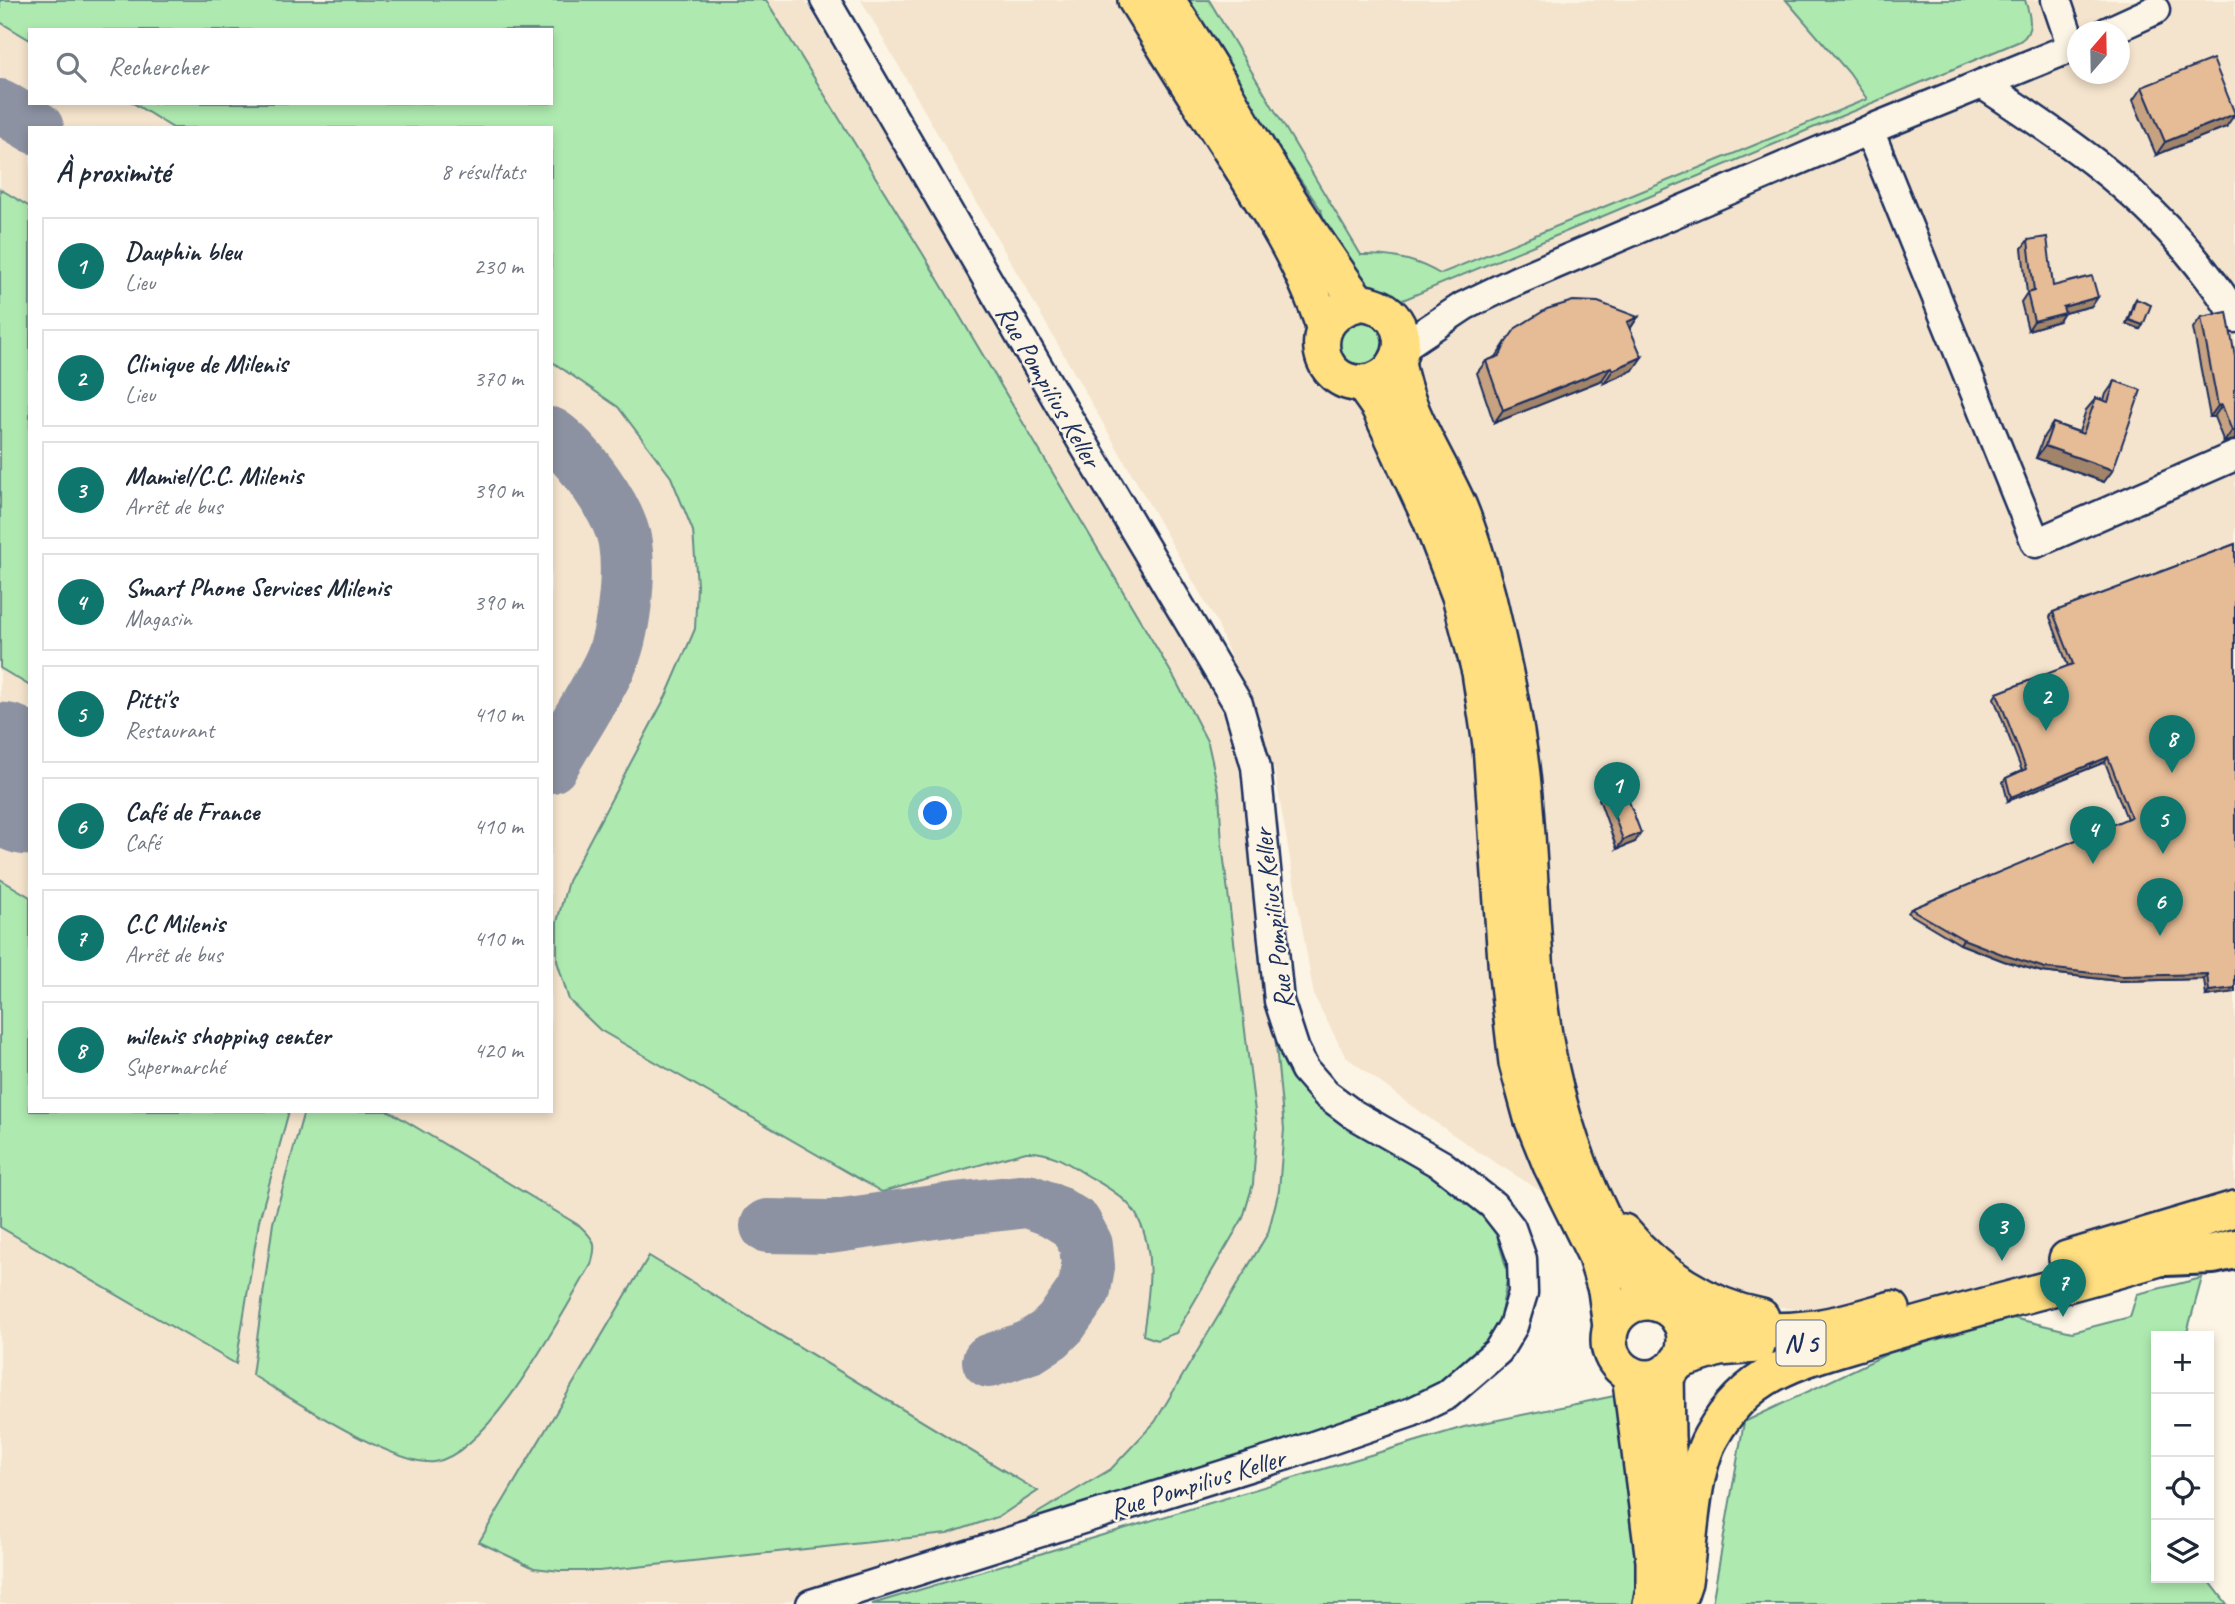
<!DOCTYPE html>
<html lang="fr">
<head>
<meta charset="utf-8">
<style>
	body { margin:0; font-family:Caveat,sans-serif; background:#f6f6f7; color:#1f2937 }
	.controls { position:absolute; right:21px; bottom:21px; display:grid; overflow:hidden; border-radius:0px; box-shadow:0 4px 10px #0003 }
	.controls button { width:63px; height:63px; display:grid; place-items:center; padding:0; border:0; border-bottom:2px solid #e0e1e3; background:#fff; color:#1f2937; font:35px sans-serif }
	.compass { position:absolute; left:2067px; top:21px; width:63px; height:63px; border-radius:50%; background:#fff; box-shadow:0 4px 10px #0003; rotate:20deg }
	.you { position:absolute; left:936px; top:814px; width:24px; height:24px; margin:-18px; border:5px solid #fff; border-radius:50%; background:#1a73e8; box-shadow:0 0 0 10px #1a73e833 }
	.badge { display:grid; place-items:center; width:46px; height:46px; border-radius:50%; background:#0f766e; color:#fff; font-size:23px; font-weight:700 }
	.pin { position:absolute; translate:-50% -58px; filter:drop-shadow(0 2px 4px #0008) }
	.pin::after { content:''; position:absolute; top:37px; width:24px; height:21px; background:inherit; clip-path:polygon(0 0,100% 0,50% 100%) }
	.list { margin:0; padding:0; list-style:none }
	h2 { display:flex; justify-content:space-between; align-items:center; height:91px; margin:0; padding:0 28px; font-size:30px }
	h2 small { font-size:23px; font-weight:400; color:#747a83 }
	.list li { display:grid; grid-template-columns:46px 1fr auto; gap:21px; align-items:center; box-sizing:border-box; height:98px; margin:0 14px 14px; padding:0 14px; border:2px solid #e0e1e3; border-radius:0px }
	.list b { display:block; font-size:26px; white-space:nowrap }
	.list p { margin:0; font-size:23px; white-space:nowrap; color:#747a83 }
	.list em { font-size:23px; font-style:normal; color:#747a83 }
	.icon { flex:none; width:38px; height:38px; fill:none; stroke:currentColor; stroke-width:2; stroke-linecap:round; stroke-linejoin:round }
	.map { position:relative; flex:none; width:2235px; height:1604px; overflow:hidden }
	.search { position:absolute; background:#fff; box-shadow:0 4px 10px #0003; left:28px; top:28px; width:525px; height:77px; display:flex; align-items:center; gap:18px; box-sizing:border-box; padding:0 24px; border-radius:0px; color:#747a83; font-size:26px }
	.panel { position:absolute; background:#fff; box-shadow:0 4px 10px #0003; left:28px; top:126px; width:525px; height:987px; border-radius:0px }
	.map>svg:first-child { display:block }
	.built { fill:#f5e4cd; fill-rule:evenodd }
	.green { fill:#aeeaaf; stroke:#648c86; stroke-width:2 }
	.lines { fill:none; stroke-linecap:round; stroke-linejoin:round }
	.taxiway { stroke:#8c92a2; stroke-width:54 }
	.runway { stroke:#8c92a2; stroke-width:135 }
	.minor-casing { stroke:#1b2f5e; stroke-width:33 }
	.major-casing { stroke:#1b2f5e; stroke-width:40 }
	.highway-casing { stroke:#1b2f5e; stroke-width:44 }
	.minor { stroke:#fcf5e5; stroke-width:28 }
	.major { stroke:#ffdf80; stroke-width:35 }
	.highway { stroke:#ffdf80; stroke-width:38 }
	.wall { fill:#c6a281; stroke:#1b2f5e; stroke-width:2 }
	.shaded-wall { fill:#a18469; stroke:#1b2f5e; stroke-width:2 }
	.building { fill:#e6bc96; stroke:#1b2f5e; stroke-width:2 }
	.labels { text-anchor:middle; dominant-baseline:central; stroke-width:5; stroke-linejoin:round; paint-order:stroke }
	.shield { fill:#fcf5e5; stroke:#5e6a86; stroke-width:2 }
	.shield-label { font-size:26px; font-weight:bold; fill:#1b2f5e }
	.street-label { font-size:28px; fill:#1b2f5e; stroke:#fcf5e5 }
</style>
</head>
<body>
<div class="map">
<svg width="2235" height="1604" viewBox="0 0 2235 1604">
	<rect width="100%" height="100%" fill="#fcf5e5"/>
	<filter id="ink" filterUnits="userSpaceOnUse"><feTurbulence type="fractalNoise" baseFrequency=".0143" numOctaves="2"/><feDisplacementMap in="SourceGraphic" scale="14" xChannelSelector="R" yChannelSelector="G"/><feConvolveMatrix kernelMatrix="1 2 1 2 8 2 1 2 1" color-interpolation-filters="sRGB"/></filter>
	<g filter="url(#ink)">
		<!-- built -->
		<g class="built">
			<path d="M 0,0 L 805,0 L 1219,704 L 1230,732 L 1238,763 L 1262,974 L 1270,1015 L 1349,1127 L 1448,1185 L 1508,1274 L 1500,1319 L 1422,1401 L 1021,1523 L 962,1547 L 779,1604 L 0,1604 ZM 30,30 L 551,30 L 551,103 L 30,103 ZM 30,128 L 551,128 L 551,1111 L 30,1111 Z"/>
			<path d="M 861,0 L 2235,0 L 2235,1194 L 1910,1319 L 1813,1312 L 1727,1299 L 1672,1273 L 1480,1153 L 1410,1105 L 1345,1056 L 1314,996 L 1274,768 L 1217,623 ZM 2078,32 L 2120,32 L 2120,74 L 2078,74 Z"/>
		</g>
		<!-- green -->
		<g class="green">
			<path d="M 0,0 L 766,0 L 923,254 L 1175,679 L 1208,743 L 1219,792 L 1222,844 L 1257,1128 L 1253,1184 L 1243,1218 L 1176,1333 L 1157,1340 L 1143,1335 C 1148,1297 1157,1255 1138,1218 C 1129,1198 1103,1185 1085,1174 C 1065,1161 1050,1151 1026,1152 L 882,1192 L 600,1030 L 569,1000 L 557,961 L 557,922 L 568,881 L 666,696 L 695,629 L 697,585 L 693,531 L 671,477 L 618,407 L 551,361 L 551,128 L 173,128 L 133,103 L 551,103 L 551,30 L 30,30 L 30,40 L 0,22 Z"/>
			<path d="M 1178,0 L 1209,0 L 1361,255 C 1390,254 1416,259 1440,274 L 1867,99 L 1849,73 L 1786,0 L 2025,0 C 2030,15 2035,31 2020,41 L 1403,300 L 1363,284 L 1328,236 L 1321,210 L 1290,165 L 1269,149 Z"/>
			<polygon points="0,189 30,207 30,686 0,668"/>
			<polygon points="1345,315 1384,321 1388,361 1349,373 1331,330"/>
			<polygon points="0,879 30,897 30,1111 289,1111 259,1221 236,1364 0,1227"/>
			<polygon points="1274,1024 1349,1128 1448,1185 1479,1210 1496,1232 1508,1274 1500,1319 1483,1351 1422,1401 1021,1523 1111,1469 1155,1422 1268,1233 1279,1190 1284,1129"/>
			<path d="M 304,1111 L 389,1111 L 580,1226 C 596,1241 597,1244 591,1265 C 562,1313 490,1454 434,1462 C 395,1467 288,1396 252,1375 L 273,1223 Z"/>
			<polygon points="649,1256 1031,1487 1038,1491 1000,1516 947,1534 599,1571 560,1571 534,1568 479,1542"/>
			<polygon points="2202,1278 2186,1336 2156,1336 2156,1578 2207,1578 2227,1604 1712,1604 1744,1422 1889,1353 2013,1318 2072,1332 2130,1317 2137,1294"/>
			<polygon points="1624,1394 1643,1578 1636,1604 872,1604 1464,1427"/>
		</g>
		<g class="lines">
			<!-- taxiway -->
			<g class="taxiway">
				<polyline points="0,106 37,128"/>
				<path d="M 551,434 C 578,453 620,510 625,543 C 630,576 624,634 610,664 C 593,699 571,732 551,766"/>
				<polyline points="767,1226 829,1227 955,1209 1028,1201 1052,1210 1075,1224 1086,1245 1088,1266 1084,1290 1061,1323 1050,1334 1030,1347 989,1361"/>
			</g>
			<!-- runway -->
			<polyline class="runway" points="0,770 30,788"/>
			<!-- minor casing -->
			<g class="minor-casing">
				<g id="minor">
					<polyline points="2056,0 2072,47"/>
					<polyline points="2107,32 2155,10"/>
					<path d="M 1982,84 C 2064,138 2138,187 2199,265 C 2212,282 2226,298 2235,318"/>
					<polyline points="1869,130 2036,543 2235,456"/>
					<polyline points="1401,348 1464,306 1516,281 1869,130 2078,45"/>
					<polyline points="811,1604 1287,1455 1412,1412 1447,1395 1498,1351 1513,1326 1523,1293 1522,1259 1511,1228 1493,1205 1442,1165 1353,1114 1326,1094 1305,1070 1295,1050 1279,1001 1256,767 1238,704 1058,401 825,0"/>
				</g>
			</g>
			<!-- major casing -->
			<g class="major-casing">
				<g id="major">
					<path d="M 1136,0 C 1164,45 1192,91 1221,135 C 1260,196 1302,258 1324,327"/>
					<path d="M 1167,0 C 1185,30 1206,59 1223,90 C 1261,158 1303,224 1348,288 C 1351,292 1354,297 1358,300 C 1362,304 1368,303 1373,305 C 1384,308 1395,317 1399,329 C 1408,354 1390,381 1364,383 C 1315,387 1302,314 1360,303"/>
					<path d="M 1397,361 C 1405,414 1438,459 1459,507 C 1471,536 1480,568 1488,598 C 1502,657 1515,715 1522,775 C 1529,840 1530,905 1536,971 C 1543,1055 1564,1139 1601,1215 C 1618,1247 1634,1277 1658,1304"/>
					<polyline points="1362,383 1379,407 1431,520 1460,596 1480,672 1491,745 1507,975 1517,1063 1532,1118 1551,1165 1595,1254 1606,1290 1611,1327"/>
					<path d="M 1623,1232 C 1657,1273 1708,1307 1761,1317"/>
					<polyline points="2067,1259 2235,1209"/>
					<circle cx="1647" cy="1340" r="38"/>
					<path d="M 1679,1320 C 1723,1330 1769,1334 1814,1328 C 1840,1325 1867,1316 1892,1309"/>
					<polyline points="1678,1361 1719,1348 1757,1345"/>
					<polyline points="1666,1372 1667,1437 1675,1538"/>
					<polyline points="1630,1374 1654,1561 1654,1590 1651,1604"/>
					<path d="M 1680,1594 L 1684,1582 C 1690,1540 1691,1473 1711,1437 C 1726,1410 1747,1387 1774,1373 C 1806,1356 1845,1347 1879,1336 C 1983,1304 2089,1281 2192,1248"/>
				</g>
			</g>
			<!-- highway casing -->
			<g class="highway-casing">
				<polyline id="highway" points="2166,1256 2213,1254 2235,1249"/>
			</g>
			<!-- minor -->
			<use href="#minor" class="minor"/>
			<!-- major -->
			<use href="#major" class="major"/>
			<!-- highway -->
			<use href="#highway" class="highway"/>
		</g>
		<!-- wall -->
		<g class="wall">
			<polygon points="2142,87 2226,127 2156,155 2133,100"/>
			<polygon points="2028,240 2053,286 2092,306 2064,313 2059,321 2028,330 2021,302 2027,293 2022,248"/>
			<polygon points="2136,299 2140,329 2126,324 2133,304"/>
			<polygon points="1638,317 1630,329 1633,370 1604,383 1602,380 1494,423 1477,373 1486,361 1496,357 1506,342"/>
			<polygon points="2201,317 2235,440 2224,442 2214,417 2210,417 2193,328"/>
			<polygon points="2115,381 2104,482 2036,458 2044,436 2053,423 2079,432 2086,410 2096,398 2104,400 2106,394"/>
			<polygon points="2235,544 2235,992 2206,996 2204,979 2118,981 2042,972 2004,961 1960,944 1908,913 1911,909 2127,819 2105,762 2008,801 2003,782 2006,778 2022,771 1994,698 1997,693 2068,666 2050,617 2053,612"/>
			<polygon points="1605,790 1635,842 1617,849 1599,799"/>
		</g>
		<!-- shaded-wall -->
		<g class="shaded-wall">
			<polygon points="2235,114 2226,127 2156,155 2165,142"/>
			<polygon points="2098,297 2092,306 2064,313 2059,321 2028,330 2034,321 2063,307"/>
			<polygon points="1638,317 1629,330 1627,322"/>
			<polygon points="2129,320 2143,325 2140,329 2126,324"/>
			<polygon points="1642,357 1633,370 1604,383 1613,370"/>
			<polygon points="1611,367 1602,380 1494,423 1503,410"/>
			<polygon points="2222,405 2214,417 2210,417 2218,406"/>
			<polygon points="2232,431 2235,431 2235,440 2224,442"/>
			<polygon points="2045,446 2113,470 2104,482 2036,458"/>
			<polygon points="2108,757 2105,762 2008,801 2011,797"/>
			<polygon points="1641,833 1635,842 1617,849 1623,840"/>
			<polygon points="1963,939 2207,974 2204,979 2118,981 2042,972 2004,961 1960,944"/>
			<polygon points="2235,988 2235,992 2206,996 2209,991"/>
		</g>
		<!-- building -->
		<g class="building">
			<polygon points="2213,59 2235,114 2165,142 2142,87"/>
			<polygon points="2047,237 2053,286 2092,276 2098,297 2063,307 2065,313 2034,321 2027,293 2034,291 2028,240"/>
			<polygon points="2136,299 2151,305 2143,325 2129,320"/>
			<polygon points="1573,301 1598,302 1638,317 1627,322 1642,357 1613,370 1611,367 1503,410 1486,361 1500,356 1506,342 1516,328 1547,309"/>
			<polygon points="2227,312 2235,357 2235,431 2232,431 2222,405 2218,406 2201,317"/>
			<polygon points="2115,381 2141,390 2113,470 2045,446 2053,423 2083,434 2096,398 2108,402"/>
			<polygon points="2235,544 2235,988 2209,991 2207,974 2122,976 2045,968 2007,956 1963,939 1911,909 2131,817 2108,757 2011,797 2006,778 2026,769 1997,693 2073,664 2053,612"/>
			<polygon points="1622,783 1641,833 1623,840 1605,790"/>
		</g>
	</g>
	<g class="labels">
		<!-- shield labels -->
		<rect class="shield" x="1776.5" y="1320.5" width="49" height="45" rx="5"/>
		<g class="shield-label">
			<text x="1801" y="1343">N 5</text>
		</g>
		<!-- street labels -->
		<g class="street-label">
			<text transform="translate(1049 386) rotate(60)">Rue Pompilius Keller</text>
			<text transform="translate(1273 919) rotate(-97)">Rue Pompilius Keller</text>
			<text transform="translate(1197 1483) rotate(-17)">Rue Pompilius Keller</text>
		</g>
	</g>
</svg>
<div class="controls">
<button>+</button>
<button>−</button>
<button><svg class="icon" aria-label="locate" viewBox="0 0 24 24"><circle cx="12" cy="12" r="6"/><path d="M12 2v4M12 18v4M2 12h4M18 12h4"/></svg></button>
<button><svg class="icon" aria-label="layers" viewBox="0 0 24 24"><path d="M12 4l9 5-9 5-9-5zM3 14l9 5 9-5"/></svg></button>
</div>
<svg class="compass" viewBox="-18 -18 36 36"><path d="M0-13l5 13h-10z" fill="#e53935"/><path d="M0 13l5-13h-10z" fill="#747a83"/></svg>
<div class="you"></div>
<div class="pin badge" style="left:1617px;top:820px">1</div>
<div class="pin badge" style="left:2046px;top:731px">2</div>
<div class="pin badge" style="left:2002px;top:1261px">3</div>
<div class="pin badge" style="left:2093px;top:864px">4</div>
<div class="pin badge" style="left:2163px;top:854px">5</div>
<div class="pin badge" style="left:2160px;top:936px">6</div>
<div class="pin badge" style="left:2063px;top:1317px">7</div>
<div class="pin badge" style="left:2172px;top:773px">8</div>
<div class="search"><svg class="icon" aria-label="search" viewBox="0 0 24 24"><circle cx="10" cy="10" r="6"/><path d="M15 15l6 6"/></svg>Rechercher</div>
<section class="panel">
<h2>À proximité<small>8 résultats</small></h2>
<ul class="list">
<li><span class="badge">1</span><div><b>Dauphin bleu</b><p>Lieu</p></div><em>230 m</em></li>
<li><span class="badge">2</span><div><b>Clinique de Milenis</b><p>Lieu</p></div><em>370 m</em></li>
<li><span class="badge">3</span><div><b>Mamiel/C.C. Milenis</b><p>Arrêt de bus</p></div><em>390 m</em></li>
<li><span class="badge">4</span><div><b>Smart Phone Services Milenis</b><p>Magasin</p></div><em>390 m</em></li>
<li><span class="badge">5</span><div><b>Pitti's</b><p>Restaurant</p></div><em>410 m</em></li>
<li><span class="badge">6</span><div><b>Café de France</b><p>Café</p></div><em>410 m</em></li>
<li><span class="badge">7</span><div><b>C.C Milenis</b><p>Arrêt de bus</p></div><em>410 m</em></li>
<li><span class="badge">8</span><div><b>milenis shopping center</b><p>Supermarché</p></div><em>420 m</em></li>
</ul>
</section>
</div>
</body>
</html>
